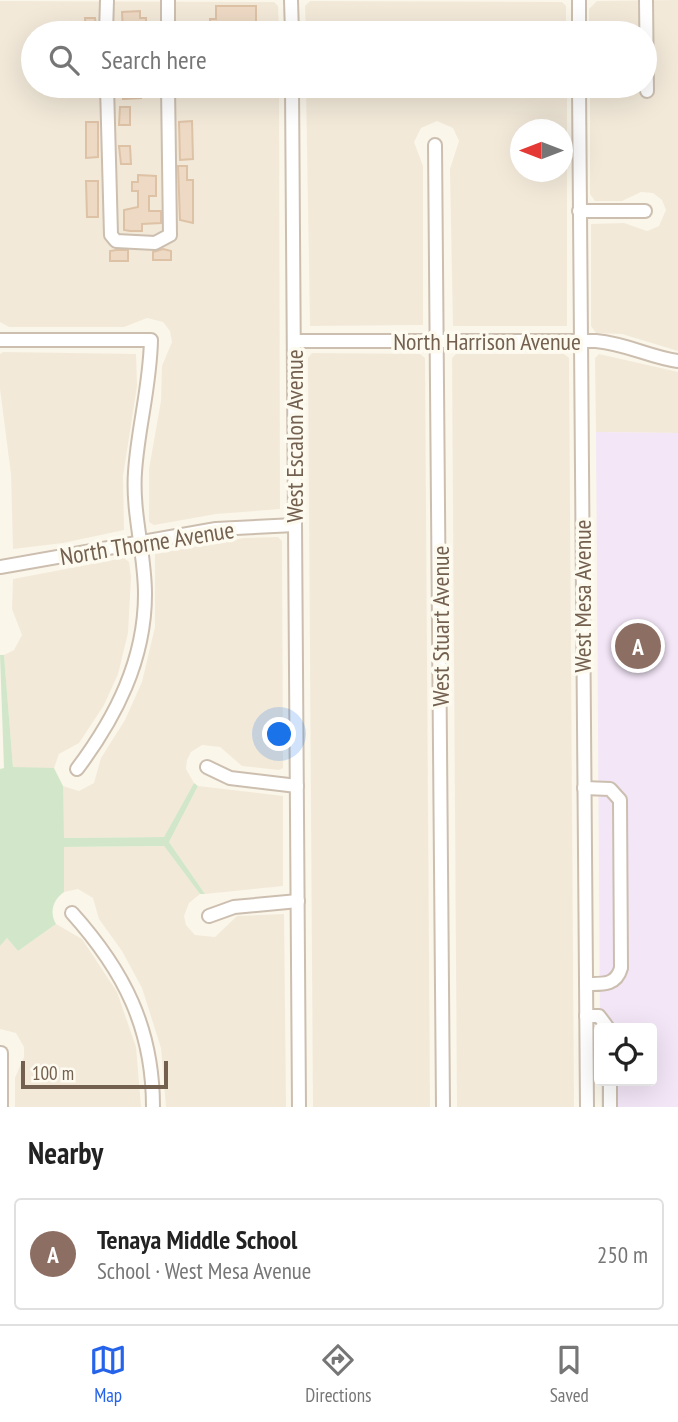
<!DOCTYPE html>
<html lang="en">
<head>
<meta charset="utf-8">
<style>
	body { margin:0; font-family:"PT Sans Narrow",sans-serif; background:#f6f6f6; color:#222 }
	.controls { position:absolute; right:21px; bottom:21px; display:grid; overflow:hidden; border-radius:7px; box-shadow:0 7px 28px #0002 }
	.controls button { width:63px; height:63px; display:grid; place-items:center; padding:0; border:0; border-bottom:2px solid #e0e0e0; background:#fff; color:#222; font:35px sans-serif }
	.compass { position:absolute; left:510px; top:119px; width:63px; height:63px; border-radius:50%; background:#fff; box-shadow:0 7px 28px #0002; rotate:270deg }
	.scale { position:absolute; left:21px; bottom:18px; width:147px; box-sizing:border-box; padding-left:7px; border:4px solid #73604f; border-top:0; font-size:19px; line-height:24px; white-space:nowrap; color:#73604f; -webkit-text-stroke:5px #fdfaf0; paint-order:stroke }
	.you { position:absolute; left:280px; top:735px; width:24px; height:24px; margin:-18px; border:5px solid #fff; border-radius:50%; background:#1a73e8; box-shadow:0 0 0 10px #1a73e833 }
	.badge { display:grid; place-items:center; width:46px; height:46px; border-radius:50%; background:#2563eb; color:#fff; font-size:23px; font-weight:700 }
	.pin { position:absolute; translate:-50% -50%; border:4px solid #fff; box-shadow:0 2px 7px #0006 }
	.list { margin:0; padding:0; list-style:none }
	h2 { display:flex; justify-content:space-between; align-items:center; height:91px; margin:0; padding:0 28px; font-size:30px }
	h2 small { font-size:23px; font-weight:400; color:#767676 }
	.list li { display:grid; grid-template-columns:46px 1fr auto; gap:21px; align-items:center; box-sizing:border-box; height:112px; margin:0 14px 14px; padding:0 14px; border:2px solid #e0e0e0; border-radius:7px }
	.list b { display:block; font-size:26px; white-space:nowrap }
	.list p { margin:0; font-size:23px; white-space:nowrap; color:#767676 }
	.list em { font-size:23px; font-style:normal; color:#767676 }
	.icon { flex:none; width:38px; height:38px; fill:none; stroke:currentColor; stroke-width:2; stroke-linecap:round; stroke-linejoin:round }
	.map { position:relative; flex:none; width:678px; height:1107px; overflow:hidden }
	.search { position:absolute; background:#fff; box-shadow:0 7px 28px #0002; left:21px; right:21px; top:21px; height:77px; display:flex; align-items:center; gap:18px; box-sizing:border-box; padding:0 24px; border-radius:38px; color:#767676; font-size:26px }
	.sheet { height:217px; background:#fff }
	nav { display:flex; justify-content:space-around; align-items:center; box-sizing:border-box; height:98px; border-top:2px solid #e0e0e0; background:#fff; font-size:19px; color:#767676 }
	nav a { display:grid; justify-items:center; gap:4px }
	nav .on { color:#2563eb }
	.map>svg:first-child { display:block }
	.residential { fill:#f2e9d9; fill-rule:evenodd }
	.education { fill:#f3e6f7 }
	.green { fill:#d2e7c9 }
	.building { fill:#edd9c4; stroke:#dec2a6; stroke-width:2 }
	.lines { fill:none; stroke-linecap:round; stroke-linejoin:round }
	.minor-casing { stroke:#ccbfb0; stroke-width:16 }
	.minor { stroke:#fff; stroke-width:12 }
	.labels { text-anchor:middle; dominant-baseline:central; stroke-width:7; stroke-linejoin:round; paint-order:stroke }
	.street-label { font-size:24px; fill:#73604f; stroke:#fdfaf0 }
</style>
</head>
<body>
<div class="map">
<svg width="678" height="1107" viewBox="0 0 678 1107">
	<rect width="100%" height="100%" fill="#fbf6ea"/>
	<!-- residential -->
	<g class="residential">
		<polygon points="678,0 678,351 622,334 596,333 591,326 591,224 624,223 647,231 659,226 666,210 662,200 653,193 641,192 622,201 595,201 590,194 590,86 645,86 645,33 589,33 589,9 597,1"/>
		<polygon points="0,1 274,2 278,6 279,33 33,33 33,86 279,86 280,509 216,514 154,525 149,522 149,469 161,401 162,366 172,342 170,331 163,322 147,318 124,327 9,327 0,322"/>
		<polygon points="310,1 562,2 566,6 566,33 306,33 305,6"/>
		<path d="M 306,86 L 567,86 L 567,326 L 453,326 L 450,169 L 459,141 L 453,128 L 437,121 L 421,128 L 414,142 L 423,166 L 423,325 L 310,326 ZM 520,130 L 562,130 L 562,172 L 520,172 Z"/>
		<polygon points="3,352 136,354 137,386 123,476 124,530 63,543 13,549 11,474 0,389 0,354"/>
		<polygon points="312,353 420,354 425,358 430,1107 313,1107 308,358"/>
		<polygon points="456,354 564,354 569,358 574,1107 457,1107 452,358"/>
		<polygon points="599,354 678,372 678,433 596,432 595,358"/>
		<polygon points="244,538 278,537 282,541 283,768 279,770 242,766 220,747 202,745 191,752 187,760 186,769 194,783 164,837 63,838 63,786 79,791 94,783 101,758 125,720 142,682 155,627 155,554"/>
		<polygon points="124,558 129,562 131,577 128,633 118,674 104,705 79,743 59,754 54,768 13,768 4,655 14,650 22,635 12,609 13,579"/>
		<polygon points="198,786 283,796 283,886 205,894 169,842"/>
		<polygon points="164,846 200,894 189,903 184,916 186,925 195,935 215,937 237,916 284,914 286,1107 166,1107 161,1048 142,988 122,951 99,919 93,898 78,889 64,892 64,847"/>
		<polygon points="56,924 82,939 117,992 136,1047 141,1107 15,1107 15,1078 24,1057 24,1047 16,1033 0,1029 0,946 7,938 18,951"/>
	</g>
	<!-- education -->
	<polygon class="education" points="596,432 678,433 678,1107 601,1107 601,1081 652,1081 652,1028 600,1028"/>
	<!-- green -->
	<path class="green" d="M 0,655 L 4,655 L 13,767 L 54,768 L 63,786 L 64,838 L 164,837 L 194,783 L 198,786 L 169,842 L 205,894 L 200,894 L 164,846 L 64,847 L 64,892 C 53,900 49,912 56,924 L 18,951 L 7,938 L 0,946 L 0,769 L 4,768 Z"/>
	<!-- building -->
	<g class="building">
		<polygon points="216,6 256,6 256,32 210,32 210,19 216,19"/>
		<polygon points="140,11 140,18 146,18 146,26 140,26 141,33 123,32 122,12"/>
		<polygon points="85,18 95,18 97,33 86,33"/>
		<polygon points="123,86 141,86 141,98 123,99"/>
		<polygon points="120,107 130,107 130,125 119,125"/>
		<polygon points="192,121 193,159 180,160 179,122"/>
		<polygon points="86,122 98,122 98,157 86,158"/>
		<polygon points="119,146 130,146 131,164 121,164"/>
		<polygon points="178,166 187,166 187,180 193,180 193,223 180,220"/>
		<polygon points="138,175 156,176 156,196 149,196 149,211 161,211 161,223 142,224 142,231 130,231 124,230 124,210 138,207 138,191 132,191 132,182 138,182"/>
		<polygon points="86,181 98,181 98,217 87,217"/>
		<polygon points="163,249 171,251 171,260 153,260 153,252"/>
		<polygon points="116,250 128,250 128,261 110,261 110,251"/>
	</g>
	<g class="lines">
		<!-- minor casing -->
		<g class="minor-casing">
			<g id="minor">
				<polyline points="291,0 292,33"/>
				<polyline points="579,0 579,33"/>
				<polyline points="646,0 647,91"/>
				<polyline points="106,33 107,0"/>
				<polyline points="168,33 168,0"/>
				<polyline points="107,86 111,235 116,241 155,243 170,235 168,86"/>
				<polyline points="292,86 299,1107"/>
				<polyline points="579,86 587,1107"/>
				<polyline points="435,145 443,1107"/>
				<polyline points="579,211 645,211"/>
				<path d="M 0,340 L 151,340 C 150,387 138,427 135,472 C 132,513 145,553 145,594 C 145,660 116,717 77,769"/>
				<path d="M 294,341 L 596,341 C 628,344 649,357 678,361"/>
				<polyline points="0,567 216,529 295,525"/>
				<polyline points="207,767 230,778 297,786"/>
				<path d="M 584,788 L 610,789 L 620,800 L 621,968 C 616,986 602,984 586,984"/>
				<path d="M 72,913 C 124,971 153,1028 153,1107"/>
				<polyline points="209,916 234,907 298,901"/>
				<polyline points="586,1016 599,1016 608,1028"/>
				<polyline points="1,1053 1,1107"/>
				<polyline points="610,1107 610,1081"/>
			</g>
		</g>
		<!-- minor -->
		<use href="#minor" class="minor"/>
	</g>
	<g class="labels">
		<!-- street labels -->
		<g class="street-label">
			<text x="487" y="341">North Harrison Avenue</text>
			<text transform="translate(294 436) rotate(-90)">West Escalon Avenue</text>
			<text transform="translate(147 543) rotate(-9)">North Thorne Avenue</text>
			<text transform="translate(582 596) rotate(-90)">West Mesa Avenue</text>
			<text transform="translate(440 626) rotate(-90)">West Stuart Avenue</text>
		</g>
	</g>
</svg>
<div class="controls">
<button><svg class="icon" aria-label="locate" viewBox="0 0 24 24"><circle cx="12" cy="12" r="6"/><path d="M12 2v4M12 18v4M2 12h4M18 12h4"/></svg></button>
</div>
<svg class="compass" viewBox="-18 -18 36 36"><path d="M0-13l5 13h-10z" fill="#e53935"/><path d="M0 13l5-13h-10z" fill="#767676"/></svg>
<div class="scale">100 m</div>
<div class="you"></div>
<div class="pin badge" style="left:638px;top:646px;background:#8d6e63">A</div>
<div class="search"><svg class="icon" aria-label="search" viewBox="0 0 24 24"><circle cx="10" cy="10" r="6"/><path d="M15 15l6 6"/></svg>Search here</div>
</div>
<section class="sheet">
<h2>Nearby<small></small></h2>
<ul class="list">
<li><span class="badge" style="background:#8d6e63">A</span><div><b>Tenaya Middle School</b><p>School · West Mesa Avenue</p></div><em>250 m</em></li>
</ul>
</section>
<nav>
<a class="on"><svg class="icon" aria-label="map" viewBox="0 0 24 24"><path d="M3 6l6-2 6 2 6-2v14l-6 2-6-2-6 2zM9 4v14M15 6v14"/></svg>Map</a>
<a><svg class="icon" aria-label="directions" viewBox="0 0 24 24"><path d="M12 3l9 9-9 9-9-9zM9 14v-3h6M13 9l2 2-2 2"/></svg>Directions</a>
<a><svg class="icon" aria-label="saved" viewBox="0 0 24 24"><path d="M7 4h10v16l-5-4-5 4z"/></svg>Saved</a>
</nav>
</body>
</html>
